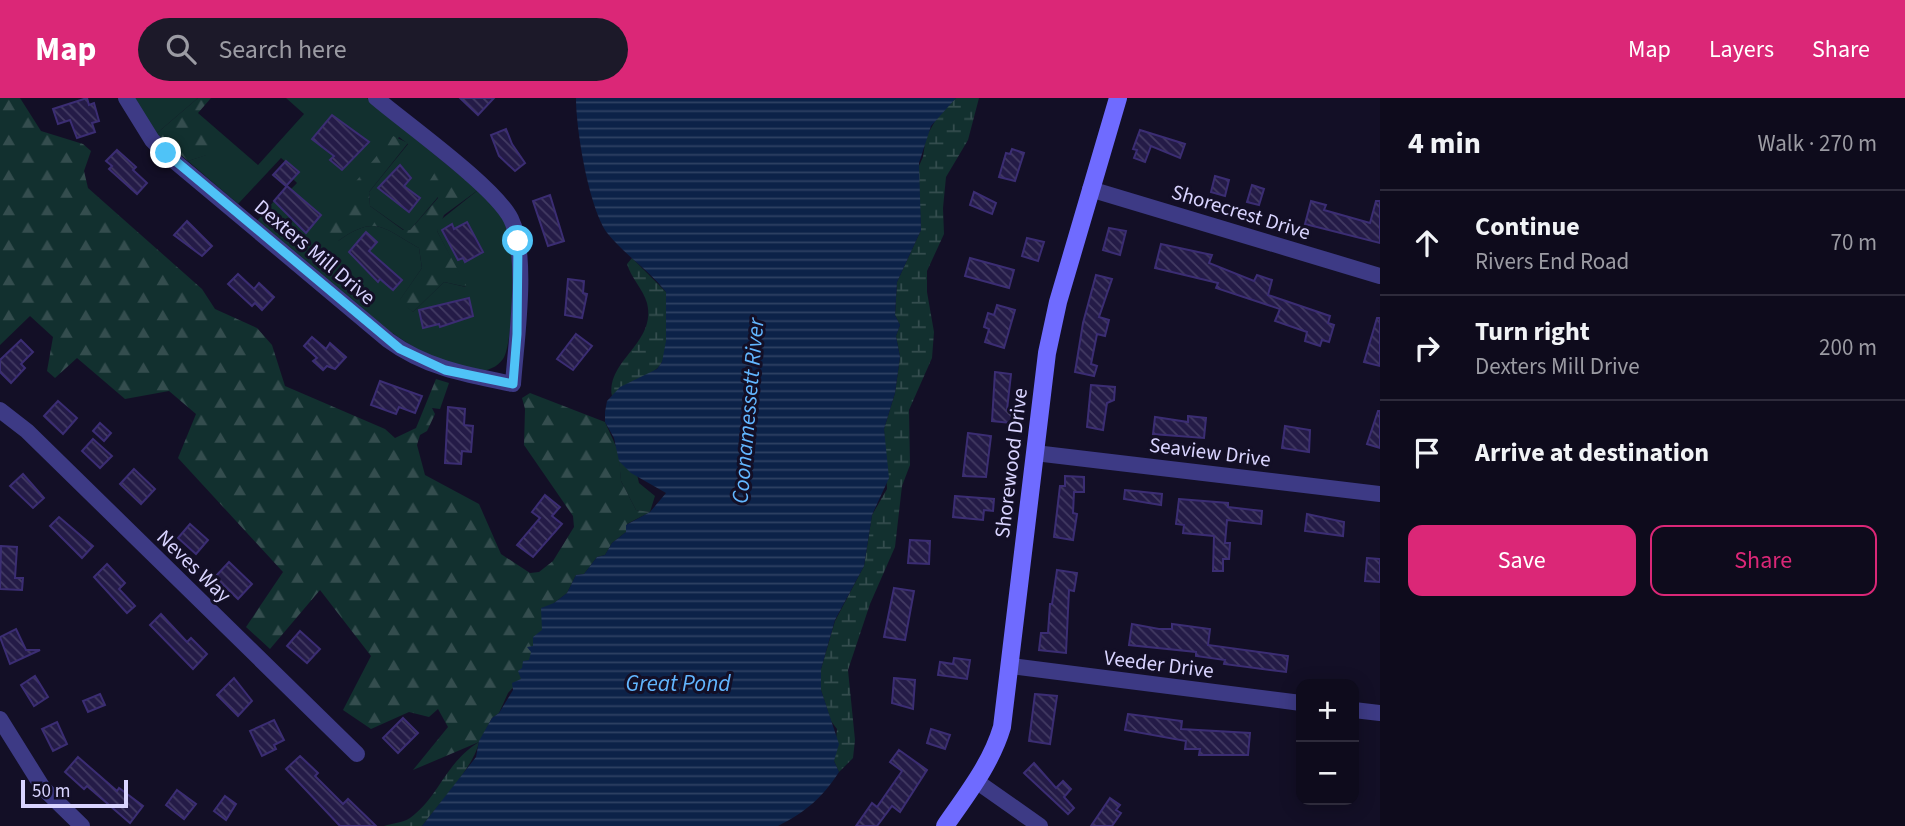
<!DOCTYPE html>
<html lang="en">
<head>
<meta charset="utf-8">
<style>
	body { margin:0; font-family:"Source Sans 3",sans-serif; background:#1c1929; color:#f1f3f6 }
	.controls { position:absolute; right:21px; bottom:21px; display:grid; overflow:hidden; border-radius:14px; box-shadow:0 4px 18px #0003 }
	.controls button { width:63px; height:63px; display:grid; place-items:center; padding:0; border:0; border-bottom:2px solid #2e2b3b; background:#0e0b1c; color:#f1f3f6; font:35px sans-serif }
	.scale { position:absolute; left:21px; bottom:18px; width:107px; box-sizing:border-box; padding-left:7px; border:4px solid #d9d4ff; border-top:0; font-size:19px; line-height:24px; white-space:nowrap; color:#d9d4ff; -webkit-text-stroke:5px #130f26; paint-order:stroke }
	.stop { position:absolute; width:21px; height:21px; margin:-16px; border:5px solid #4fc3f7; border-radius:50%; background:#fff }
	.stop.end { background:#4fc3f7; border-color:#fff; box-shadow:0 2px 7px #0008 }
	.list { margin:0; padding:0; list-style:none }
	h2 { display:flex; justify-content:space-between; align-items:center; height:91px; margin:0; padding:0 28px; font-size:30px }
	h2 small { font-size:23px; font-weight:400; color:#9b9ba3 }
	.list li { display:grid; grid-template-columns:46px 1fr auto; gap:21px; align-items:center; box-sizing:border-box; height:105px; padding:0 28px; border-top:2px solid #2e2b3b }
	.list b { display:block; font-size:26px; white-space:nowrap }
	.list p { margin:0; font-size:23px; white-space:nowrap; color:#9b9ba3 }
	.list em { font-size:23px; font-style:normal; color:#9b9ba3 }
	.actions { display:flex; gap:14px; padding:21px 28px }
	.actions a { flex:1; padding:16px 0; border:2px solid #db2777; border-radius:14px; text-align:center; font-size:24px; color:#db2777 }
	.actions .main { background:#db2777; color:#fff }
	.icon { flex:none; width:38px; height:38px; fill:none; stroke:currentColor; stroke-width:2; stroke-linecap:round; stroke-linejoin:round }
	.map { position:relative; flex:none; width:1380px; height:728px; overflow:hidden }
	header { display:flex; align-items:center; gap:42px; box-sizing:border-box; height:98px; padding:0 35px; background:#db2777; color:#fff }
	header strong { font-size:33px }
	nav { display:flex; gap:38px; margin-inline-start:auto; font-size:24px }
	.search { width:490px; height:63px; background:#1c1929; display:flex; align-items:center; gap:18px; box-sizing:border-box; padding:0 24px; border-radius:38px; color:#9b9ba3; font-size:26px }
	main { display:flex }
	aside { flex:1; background:#0e0b1c }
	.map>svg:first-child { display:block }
	.grass { fill:#12302f }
	.forest { fill:url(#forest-firs) }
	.wetland { fill:url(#wetland-marsh) }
	.water { fill:url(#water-rules) }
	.building { fill:url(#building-back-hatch); stroke:#3b2d73; stroke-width:2 }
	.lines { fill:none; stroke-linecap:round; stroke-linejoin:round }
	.street { stroke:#3d3a85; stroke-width:16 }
	.secondary { stroke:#6f6bff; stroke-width:18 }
	.route { stroke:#4fc3f7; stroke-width:9 }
	.labels { text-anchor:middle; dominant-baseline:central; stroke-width:6; stroke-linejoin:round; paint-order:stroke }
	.street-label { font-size:21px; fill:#d9d4ff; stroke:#130f26 }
	.water-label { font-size:23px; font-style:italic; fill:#62b6ff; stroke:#130f26 }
</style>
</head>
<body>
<header>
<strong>Map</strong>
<div class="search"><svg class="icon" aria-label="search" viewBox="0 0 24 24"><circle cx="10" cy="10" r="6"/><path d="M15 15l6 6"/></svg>Search here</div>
<nav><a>Map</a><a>Layers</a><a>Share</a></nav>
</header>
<main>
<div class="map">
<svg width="1380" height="728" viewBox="0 0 1380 728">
	<defs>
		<pattern id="forest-firs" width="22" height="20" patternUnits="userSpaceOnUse" patternTransform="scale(1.75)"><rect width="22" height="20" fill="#12302f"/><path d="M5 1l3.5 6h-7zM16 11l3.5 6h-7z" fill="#344d4e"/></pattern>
		<pattern id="wetland-marsh" width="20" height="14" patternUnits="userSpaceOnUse" patternTransform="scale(1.75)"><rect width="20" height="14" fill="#12302f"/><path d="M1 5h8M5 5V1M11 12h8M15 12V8" fill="none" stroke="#344d4e"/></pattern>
		<pattern id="water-rules" width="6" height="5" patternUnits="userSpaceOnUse" patternTransform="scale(1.75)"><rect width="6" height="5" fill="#0c2248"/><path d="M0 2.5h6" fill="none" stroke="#2f4163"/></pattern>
		<pattern id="building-back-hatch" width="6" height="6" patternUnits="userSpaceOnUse" patternTransform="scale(1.75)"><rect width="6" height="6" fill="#241b47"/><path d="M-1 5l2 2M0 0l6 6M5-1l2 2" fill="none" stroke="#433b63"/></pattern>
	</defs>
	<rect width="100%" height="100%" fill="#130f26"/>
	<!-- grass -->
	<g class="grass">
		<polygon points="133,0 198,0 156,36"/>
		<path d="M 286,0 L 367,0 L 446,66 L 438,99 L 410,132 L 404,132 L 370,108 L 369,94 L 408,46 L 399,39 L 338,143 C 376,116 383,130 419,150 L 422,170 L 400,202 L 413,214 L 444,184 L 466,189 L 437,133 L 438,124 L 478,92 C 490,103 506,118 511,134 C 516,151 513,248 503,261 C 497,270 485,274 475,273 C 409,266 309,166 257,123 L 274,103 L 305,134 L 321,117 L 291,91 L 297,85 L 293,81 L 298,74 L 281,60 L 238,106 L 188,63 L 206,57 L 198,15 L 258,67 L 304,16 Z"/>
		<polygon points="619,363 637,376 639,385 655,398 650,414 636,412 621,383"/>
	</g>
	<!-- forest -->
	<g class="forest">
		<polygon points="0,0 20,0 41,33 83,46 91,53 84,73 88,90 202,191 215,211 257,230 272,247 285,288 385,331 395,340 416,330 436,281 449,285 440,311 432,310 435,316 427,333 420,337 417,347 425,377 479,406 501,456 530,475 539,474 553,463 574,429 573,418 524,347 525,311 522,300 530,295 605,324 619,355 621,383 636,412 650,414 627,426 626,434 612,445 605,457 597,459 584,476 576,477 567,495 554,505 521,581 508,595 499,615 492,620 479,644 413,672 448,629 438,611 429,619 409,614 371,631 343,612 371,558 320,492 270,551 246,529 283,474 178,360 196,316 169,293 125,301 77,260 55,280 47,273 53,239 30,218 0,247"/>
		<polygon points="198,0 211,0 198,15 211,43 207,57 188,63 156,36"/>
		<path d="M 393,38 L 408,45 L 369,94 L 370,108 L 403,132 L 410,132 L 438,100 L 438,95 L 429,84 L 440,66 L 446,66 L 478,92 L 444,117 L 437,133 L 467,189 L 444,184 L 413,214 L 399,203 L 422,170 L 419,150 C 383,130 376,116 338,143 L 332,142 L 329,134 L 348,93 Z"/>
	</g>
	<!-- wetland -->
	<g class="wetland">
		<polygon points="956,0 979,0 968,42 946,79 943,110 944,136 927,173 927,194 934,234 932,260 909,312 910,367 902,388 895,449 870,506 848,572 855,642 853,660 839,674 834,663 837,631 831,623 821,592 821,571 835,523 864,468 872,417 887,391 884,331 895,295 900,259 896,238 900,227 895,217 897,184 921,132 918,70 923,59 926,39 938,18"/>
		<path d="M 632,160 L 666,194 C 666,215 675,259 654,273 C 639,282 625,285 612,298 C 606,262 657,245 647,205 C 643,191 631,180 627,166 Z"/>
		<path d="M 479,644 C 474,669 439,705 422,728 L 384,728 C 393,725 402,725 410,720 C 440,698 444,666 479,644 Z"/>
	</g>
	<!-- water -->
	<path class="water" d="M 576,0 L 956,0 L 931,28 L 919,65 L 921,132 L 897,184 L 895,217 L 900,227 L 896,238 L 900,259 L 895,295 L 884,331 L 889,380 L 872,417 L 864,468 L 835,522 L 821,571 L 821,592 L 839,646 L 834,663 L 839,674 C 822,700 806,714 778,728 L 422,728 L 476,659 L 479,643 L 492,620 L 499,615 L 513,592 L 512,585 L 521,581 L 518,573 L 522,570 L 523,563 L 529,562 L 531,554 L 527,549 L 533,548 L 533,539 L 542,532 L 541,510 L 554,505 L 567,495 L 576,477 L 584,476 L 597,459 L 605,457 L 612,445 L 626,434 L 626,427 L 650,414 L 666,395 L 631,375 L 619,363 L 614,340 L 605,324 L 605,314 L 607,303 L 620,289 L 657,271 L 662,264 L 666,243 L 666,194 C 650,173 625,157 608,136 C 589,111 576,32 576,0 Z"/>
	<!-- building -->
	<g class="building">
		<polygon points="87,0 89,7 94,5 99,23 92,25 95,34 77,40 70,22 58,26 53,11"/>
		<polygon points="460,0 494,0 478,17"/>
		<polygon points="332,17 369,44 342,72 330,62 334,58 312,41"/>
		<polygon points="506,31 512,46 525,65 515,73 499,58 491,37"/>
		<polygon points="1140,32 1185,46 1180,60 1151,48 1145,64 1134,60 1137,52 1133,51"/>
		<polygon points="1012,51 1024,55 1015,83 999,79 1006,55 1010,56"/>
		<polygon points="117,52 136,69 133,72 147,85 137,96 109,71 112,68 106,63"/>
		<polygon points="286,63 299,74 286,88 273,77"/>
		<polygon points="400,67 411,80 404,88 420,100 409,114 378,90"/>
		<polygon points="1215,78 1229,82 1225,98 1211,94"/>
		<polygon points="1252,87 1264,91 1259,107 1247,104"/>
		<polygon points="287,88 321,117 306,135 274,103"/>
		<polygon points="974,94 996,105 992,116 970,107"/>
		<polygon points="550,97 564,143 548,148 533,103"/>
		<polygon points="1311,103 1326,107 1324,112 1370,125 1376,103 1380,103 1380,145 1305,126"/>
		<polygon points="187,123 212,148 202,158 174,137"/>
		<polygon points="467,124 483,154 465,164 463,160 458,162 442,132 452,126 454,131"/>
		<polygon points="1109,130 1126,133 1120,157 1103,152"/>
		<polygon points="366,134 377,144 369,153 402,182 393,192 380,181 378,184 349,154"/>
		<polygon points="1027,140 1044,144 1038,163 1022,158"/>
		<polygon points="1161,146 1212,157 1209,165 1254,183 1257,177 1272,182 1268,197 1330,218 1328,225 1334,227 1329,244 1322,242 1320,248 1305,243 1307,234 1275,223 1280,211 1216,190 1218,185 1155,170"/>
		<polygon points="970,160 1014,172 1009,190 965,178"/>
		<polygon points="238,176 254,191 259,185 274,199 262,212 255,205 252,208 228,186"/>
		<polygon points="1096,177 1112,181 1099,219 1109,222 1105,238 1097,236 1091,266 1097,268 1094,278 1075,274 1083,225"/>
		<polygon points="568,181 584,183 583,195 587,196 582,220 565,217"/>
		<polygon points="469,200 473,218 440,229 439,226 423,230 419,212"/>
		<polygon points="997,207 1015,212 1004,250 985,244 989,231 984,229 988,215 994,217"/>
		<polygon points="1377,220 1380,220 1380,268 1364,264"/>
		<polygon points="576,236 592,248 573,272 557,261"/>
		<polygon points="312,239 326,251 330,245 346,259 335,271 327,268 323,272 313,263 317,260 304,248"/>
		<polygon points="21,242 33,254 21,266 25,270 11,285 0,274 0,262"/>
		<polygon points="995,274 1011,276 1007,312 1013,313 1011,325 992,323"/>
		<polygon points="380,283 422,298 415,315 399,309 396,316 371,307"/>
		<polygon points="1091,287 1115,289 1114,302 1107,305 1103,332 1087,329"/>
		<polygon points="58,303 77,320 63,336 44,318"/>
		<polygon points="448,309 465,311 464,327 473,328 471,354 462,353 461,366 445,365"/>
		<polygon points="1378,313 1380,313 1380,350 1367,346"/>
		<polygon points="1188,318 1206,320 1204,340 1153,336 1155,319 1188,324"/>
		<polygon points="100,325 111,335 104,343 93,333"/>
		<polygon points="1285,328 1310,332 1309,354 1282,350"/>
		<polygon points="968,335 991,338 986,379 963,378"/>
		<polygon points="93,341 112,358 100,370 82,353"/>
		<polygon points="134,371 155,391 141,406 120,386"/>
		<polygon points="23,376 44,400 33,410 10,388"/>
		<polygon points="1065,378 1084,379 1084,394 1074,394 1073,415 1077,416 1073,442 1054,439 1060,388 1065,388"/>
		<polygon points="1125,392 1162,396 1161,407 1124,401"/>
		<polygon points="545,397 560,409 552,418 562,426 533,459 517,447 540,420 532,414"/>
		<polygon points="955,398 994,401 993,413 984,412 983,422 953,419"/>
		<polygon points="1179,401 1228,405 1228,409 1262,413 1261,426 1227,422 1225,445 1230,445 1229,461 1223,461 1223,473 1213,473 1214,438 1183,435 1184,427 1176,426"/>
		<polygon points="1307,416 1344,424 1343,438 1305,433"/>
		<polygon points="59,419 93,448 82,460 50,428"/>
		<polygon points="190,426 208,442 196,456 178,440"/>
		<polygon points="910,442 930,443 929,466 908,465"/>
		<polygon points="1,448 17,449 15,480 23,480 22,492 0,491"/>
		<polygon points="1367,460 1380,461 1380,484 1365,483"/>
		<polygon points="229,464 252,486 238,501 215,479"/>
		<polygon points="107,466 125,485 119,491 135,508 127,515 94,479"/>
		<polygon points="1057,472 1077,475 1074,493 1069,492 1066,555 1039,552 1041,535 1048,535 1050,506 1052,506"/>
		<polygon points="894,490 914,493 905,542 884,539"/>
		<polygon points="161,516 187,544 191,540 207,556 193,571 150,527"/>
		<polygon points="1132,526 1159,531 1172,531 1172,526 1210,531 1208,547 1288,558 1286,574 1224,566 1225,562 1196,558 1196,554 1129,547"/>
		<polygon points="16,531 26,552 40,552 10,566 0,539"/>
		<polygon points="300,533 320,551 307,565 287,548"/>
		<polygon points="954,560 970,562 967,581 938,577 940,564 953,566"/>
		<polygon points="35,578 48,599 34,608 21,587"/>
		<polygon points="234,580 252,603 238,618 217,597"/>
		<polygon points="894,580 915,582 913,611 892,605"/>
		<polygon points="100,596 105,607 88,614 83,603"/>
		<polygon points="1035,596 1057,598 1050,646 1029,643"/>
		<polygon points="1128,616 1182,623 1181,631 1250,635 1248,657 1199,657 1200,651 1185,651 1186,643 1125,632"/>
		<polygon points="403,620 418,635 398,655 383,640"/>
		<polygon points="274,622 284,642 274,647 276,651 262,658 250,633"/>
		<polygon points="57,624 67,646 53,653 42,631"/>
		<polygon points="931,631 950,637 945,651 927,645"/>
		<polygon points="899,652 927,672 900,714 892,708 877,728 856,728 872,705 877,709 902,673 890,664"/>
		<polygon points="300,658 318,675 315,678 343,706 348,701 376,728 340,728 286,671"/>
		<polygon points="78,659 117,693 119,690 143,708 130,725 87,688 84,691 65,674"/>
		<polygon points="1034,665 1056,690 1063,683 1071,691 1064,699 1074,710 1068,716 1024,675"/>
		<polygon points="177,692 196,706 184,721 166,707"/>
		<polygon points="225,698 236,706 226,722 214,713"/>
		<polygon points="1110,700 1120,707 1116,712 1121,715 1112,728 1091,728"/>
	</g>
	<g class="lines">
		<!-- street -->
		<g class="street">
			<path d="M 126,0 L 152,42 L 166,56 L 388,242 C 426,270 467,277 513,286 C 516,244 529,158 511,121 C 495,89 408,27 376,0"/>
			<polyline points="1090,91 1380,178"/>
			<polyline points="0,312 27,333 357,656"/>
			<polyline points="1035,355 1380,396"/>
			<polyline points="1011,568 1301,605"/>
			<polyline points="1354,612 1380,615"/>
			<polyline points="0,621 43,690 82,728"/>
			<polyline points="976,683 1040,728"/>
		</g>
		<!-- secondary -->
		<path class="secondary" d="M 945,728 C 967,696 991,666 1002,629 L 1047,255 L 1058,204 L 1118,0"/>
	</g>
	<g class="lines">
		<!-- route -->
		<polyline class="route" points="166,55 400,251 445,272 513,286 517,236 518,143"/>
	</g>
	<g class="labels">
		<!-- street labels -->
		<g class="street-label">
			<text transform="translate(1241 114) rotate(17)">Shorecrest Drive</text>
			<text transform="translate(315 154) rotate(40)">Dexters Mill Drive</text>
			<text transform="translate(1210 354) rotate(7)">Seaview Drive</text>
			<text transform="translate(1011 365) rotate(-83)">Shorewood Drive</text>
			<text transform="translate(194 468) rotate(44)">Neves Way</text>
			<text transform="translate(1159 566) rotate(7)">Veeder Drive</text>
		</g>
		<!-- water labels -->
		<g class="water-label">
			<text transform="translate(748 313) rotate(-85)">Coonamessett River</text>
			<text x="678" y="585">Great Pond</text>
		</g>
	</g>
</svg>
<div class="controls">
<button>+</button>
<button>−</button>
</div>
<div class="scale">50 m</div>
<div class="stop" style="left:518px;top:143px"></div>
<div class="stop end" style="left:166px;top:55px"></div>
</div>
<aside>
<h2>4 min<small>Walk · 270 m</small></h2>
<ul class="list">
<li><svg class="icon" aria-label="ahead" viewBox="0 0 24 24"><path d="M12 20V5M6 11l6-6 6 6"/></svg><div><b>Continue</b><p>Rivers End Road</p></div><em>70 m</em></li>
<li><svg class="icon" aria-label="right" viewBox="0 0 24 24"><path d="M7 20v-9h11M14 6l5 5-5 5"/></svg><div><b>Turn right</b><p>Dexters Mill Drive</p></div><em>200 m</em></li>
<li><svg class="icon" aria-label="arrive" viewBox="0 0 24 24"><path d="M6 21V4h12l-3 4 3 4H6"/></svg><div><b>Arrive at destination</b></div></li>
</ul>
<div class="actions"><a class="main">Save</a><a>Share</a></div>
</aside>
</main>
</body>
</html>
